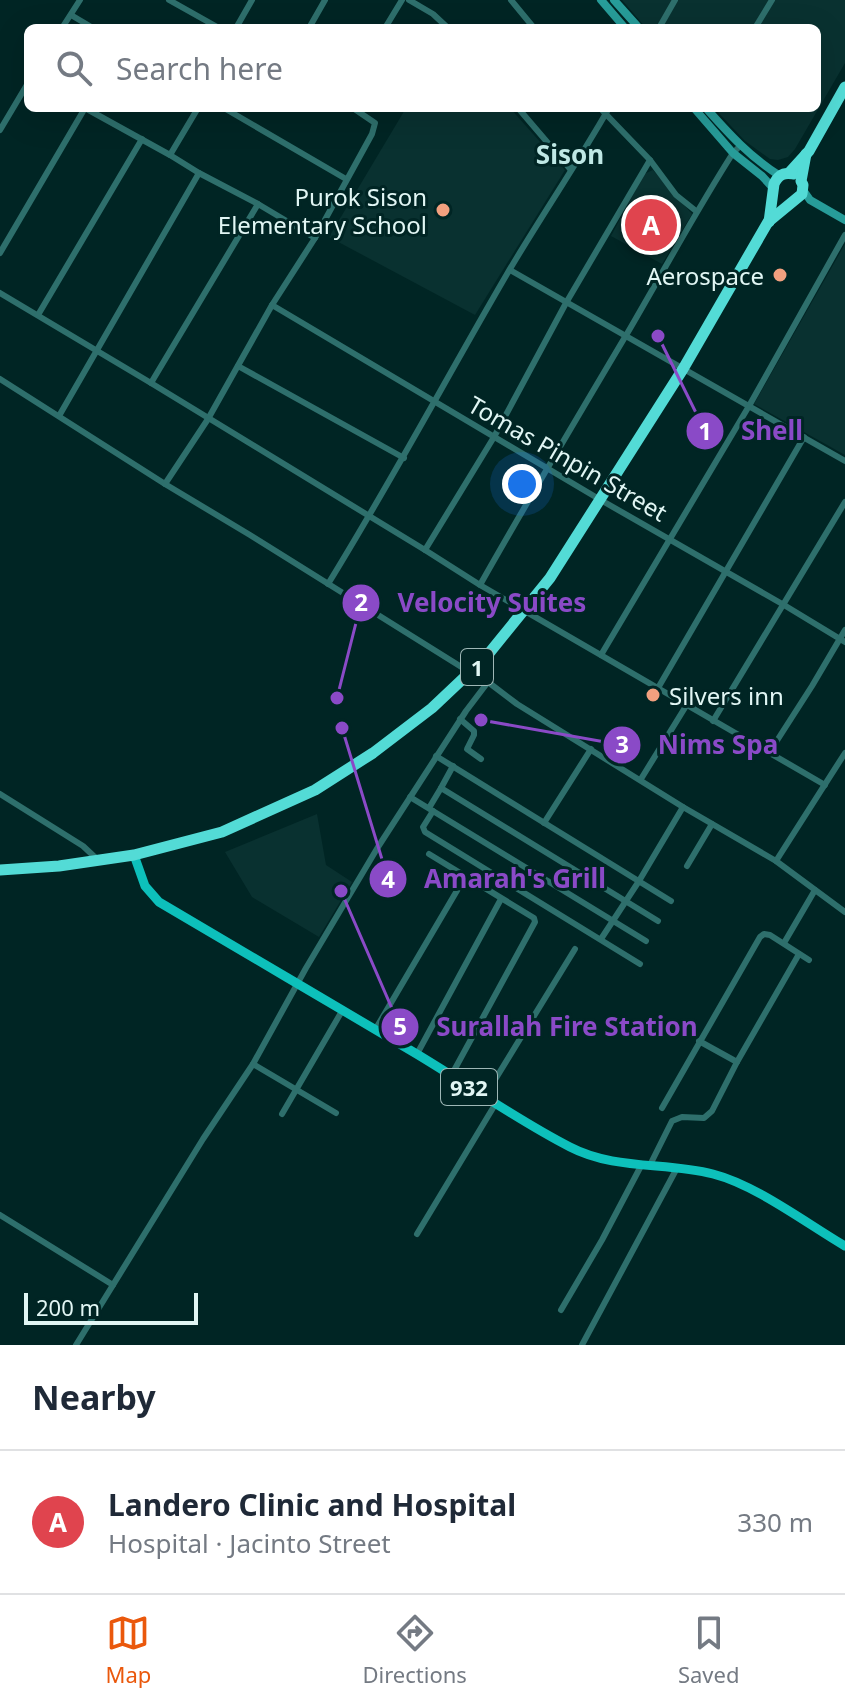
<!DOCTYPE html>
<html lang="en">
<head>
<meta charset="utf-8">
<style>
	body { margin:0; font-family:"Noto Sans",sans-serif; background:#f6f6f7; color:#1f2937 }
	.scale { position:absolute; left:24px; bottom:20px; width:174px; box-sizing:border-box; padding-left:8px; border:4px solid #e1f6f4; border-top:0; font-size:22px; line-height:28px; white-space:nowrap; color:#e1f6f4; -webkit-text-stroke:6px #002524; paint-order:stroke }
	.you { position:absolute; left:522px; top:484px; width:28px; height:28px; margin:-20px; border:6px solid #fff; border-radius:50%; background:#1a73e8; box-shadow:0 0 0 12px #1a73e833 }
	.badge { display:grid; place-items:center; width:52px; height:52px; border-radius:50%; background:#ea580c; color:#fff; font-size:26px; font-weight:700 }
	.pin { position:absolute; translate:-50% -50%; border:4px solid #fff; box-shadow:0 2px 8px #0006 }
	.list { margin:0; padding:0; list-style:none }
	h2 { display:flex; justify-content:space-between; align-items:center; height:104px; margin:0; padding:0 32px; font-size:34px }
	h2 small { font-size:26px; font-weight:400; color:#747a83 }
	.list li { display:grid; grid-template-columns:52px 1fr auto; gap:24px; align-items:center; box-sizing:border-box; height:144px; padding:0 32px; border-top:2px solid #e0e1e3 }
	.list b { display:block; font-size:30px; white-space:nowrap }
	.list p { margin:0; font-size:26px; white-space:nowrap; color:#747a83 }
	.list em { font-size:26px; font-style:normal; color:#747a83 }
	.icon { flex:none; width:44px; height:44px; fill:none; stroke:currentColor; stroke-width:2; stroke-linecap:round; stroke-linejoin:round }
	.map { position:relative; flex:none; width:845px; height:1345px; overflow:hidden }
	.search { position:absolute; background:#fff; box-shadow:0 8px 32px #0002; left:24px; right:24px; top:24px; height:88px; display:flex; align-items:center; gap:20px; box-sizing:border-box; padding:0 28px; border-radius:12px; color:#747a83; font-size:30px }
	.sheet { height:248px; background:#fff }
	nav { display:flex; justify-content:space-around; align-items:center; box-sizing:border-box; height:112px; border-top:2px solid #e0e1e3; background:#fff; font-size:22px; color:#747a83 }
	nav a { display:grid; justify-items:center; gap:4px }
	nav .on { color:#ea580c }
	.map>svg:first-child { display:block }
	.built { fill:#093130 }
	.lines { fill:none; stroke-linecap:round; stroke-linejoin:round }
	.street { stroke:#2e6f6c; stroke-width:6 }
	.secondary { stroke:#279c99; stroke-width:8 }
	.primary { stroke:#0dc0bb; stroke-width:9 }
	.highway { stroke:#53dbd6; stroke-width:11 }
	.poi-dot { fill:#f2a07f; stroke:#002524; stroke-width:3 }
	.labels { text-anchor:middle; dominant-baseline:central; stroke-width:6; stroke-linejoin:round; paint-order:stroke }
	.shield { fill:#002524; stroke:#9eb7b6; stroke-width:2 }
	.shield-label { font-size:22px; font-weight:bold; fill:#e1f6f4 }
	.poi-label { font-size:24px; fill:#e1f6f4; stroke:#002524; text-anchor:end }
	.street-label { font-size:24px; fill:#e1f6f4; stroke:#002524 }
	.neighbourhood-label { font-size:26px; font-weight:bold; fill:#bfe8e5; stroke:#002524 }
	.leader { fill:none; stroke:#8a4ac7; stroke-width:3 }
	.callout-dot { fill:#8a4ac7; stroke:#002524; stroke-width:3 }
	.mark-label { font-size:24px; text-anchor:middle; font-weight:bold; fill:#fff }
	.callout-label { font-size:26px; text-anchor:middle; font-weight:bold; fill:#8a4ac7; stroke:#002524; stroke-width:6; stroke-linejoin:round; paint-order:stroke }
</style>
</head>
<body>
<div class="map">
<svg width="845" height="1345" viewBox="0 0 845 1345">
	<rect width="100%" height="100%" fill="#002524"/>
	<!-- built -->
	<g class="built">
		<polygon points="622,0 845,0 845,63 795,149 788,157 778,160 770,159 745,141 714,108 817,108 817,28 646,28"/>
		<polygon points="406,108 510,108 565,170 475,315 329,237"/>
		<polygon points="653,170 692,214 662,264 611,236 644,174"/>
		<polygon points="845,244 845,455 754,404"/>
		<polygon points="317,814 326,865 352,882 319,937 252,897 225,852"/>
	</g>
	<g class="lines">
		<!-- street -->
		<g class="street">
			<polyline points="169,0 219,28"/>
			<polyline points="409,0 433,14 448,28"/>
			<polyline points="511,0 534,28"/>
			<polyline points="71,15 93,28"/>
			<polyline points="62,28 80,0"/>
			<polyline points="236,28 252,0"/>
			<polyline points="309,28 325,0"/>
			<polyline points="385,28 402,0"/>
			<polyline points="659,28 675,0"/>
			<polyline points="755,28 772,0"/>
			<polyline points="224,108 346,179"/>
			<polyline points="518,108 571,170"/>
			<polyline points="600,108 650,160 676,195 696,211"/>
			<polyline points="0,130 28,83"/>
			<polyline points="170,155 198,108"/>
			<polyline points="0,253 85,108 170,155 199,173 258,204 315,238"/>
			<polyline points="510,270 845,461"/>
			<polyline points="0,293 151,383 425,550 480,585 825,785"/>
			<polyline points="272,305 599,499 784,605 845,642"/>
			<polyline points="38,315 142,139"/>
			<polyline points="238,366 404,458"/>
			<polyline points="0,379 165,484 250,535 471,673"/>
			<polyline points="151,383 258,204"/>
			<polyline points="59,416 199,173"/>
			<polyline points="165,484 208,419 272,305 315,238 372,134 375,123 353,108"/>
			<polyline points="425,550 494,437 566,303 650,160"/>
			<path d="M 328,584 C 391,482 447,377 507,274 C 540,218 577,164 609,108"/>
			<path d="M 480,585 C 528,500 578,416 628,332 C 663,272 696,211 733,153 L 740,146"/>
			<polyline points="601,655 749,406 845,235"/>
			<polyline points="474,670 488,682 517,704 683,807 776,861 845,912"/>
			<polyline points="658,688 804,437"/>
			<polyline points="460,719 474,731 474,735 467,749 481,759"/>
			<polyline points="713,721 845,502"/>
			<polyline points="769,753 812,686 845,630"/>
			<polyline points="436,756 671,901"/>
			<polyline points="641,779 686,706"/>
			<polyline points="441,788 453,766"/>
			<polyline points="0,794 83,846 99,861"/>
			<polyline points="410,797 646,941"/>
			<polyline points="429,808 441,788 658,921"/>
			<polyline points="433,811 423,827 425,832 640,964"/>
			<polyline points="544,823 591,749"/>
			<polyline points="429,854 534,918 535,922 451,1076"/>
			<polyline points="776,861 845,753"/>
			<polyline points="687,866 712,824"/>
			<polyline points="601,939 639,881 683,807"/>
			<polyline points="784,943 815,890"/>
			<polyline points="375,1030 465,877"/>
			<polyline points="699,1041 737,1062"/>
			<polyline points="417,1054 501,899"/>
			<polyline points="253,1064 336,1113"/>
			<polyline points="485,1096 575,949"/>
			<polyline points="662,1108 760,937 764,934 770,935 809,960"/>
			<polyline points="282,1114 342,1011"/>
			<polyline points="650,1165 672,1121 682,1117 704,1118 712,1111 737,1062 799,954"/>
			<polyline points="0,1215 113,1285"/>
			<polyline points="417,1234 496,1103"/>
			<polyline points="561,1310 602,1240 642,1164"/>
			<polyline points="76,1345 203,1139 253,1064 306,968 378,847 466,711 488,682"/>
			<polyline points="582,1345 677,1168"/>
		</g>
		<!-- secondary -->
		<g class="secondary">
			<polyline points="601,0 625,28"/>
			<polyline points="614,0 639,28"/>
			<polyline points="694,108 733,153 762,176 773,188"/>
			<path d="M 706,108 C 729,134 750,157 780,176"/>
			<polyline points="803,190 810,200 845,220"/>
		</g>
		<!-- primary -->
		<path class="primary" d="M 134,855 L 145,886 L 159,902 C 245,952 329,1003 415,1053 C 467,1084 517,1120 570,1147 C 614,1170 666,1162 713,1174 C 756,1185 806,1223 845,1246"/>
		<!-- highway -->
		<g class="highway">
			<polyline points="789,173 809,151 845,87"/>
			<path d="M 769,222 L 774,184 C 778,175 784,172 793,174"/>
			<polyline points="0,870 59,866 134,855 222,832 315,790 373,753 432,708 486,657 550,578 683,369 768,222 802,194 803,185 801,181 806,154"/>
		</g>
	</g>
	<!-- markers -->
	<g class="poi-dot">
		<circle cx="443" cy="210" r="8"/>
		<circle cx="780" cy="275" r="8"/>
		<circle cx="653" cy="695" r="8"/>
	</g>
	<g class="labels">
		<!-- shield labels -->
		<g class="shield">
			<rect x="461" y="649" width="32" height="36" rx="6"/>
			<rect x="441" y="1069" width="56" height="36" rx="6"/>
		</g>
		<g class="shield-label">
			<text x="477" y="667">1</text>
			<text x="469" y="1087">932</text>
		</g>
		<!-- poi labels -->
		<g class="poi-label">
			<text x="427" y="196">Purok Sison<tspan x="427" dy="28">Elementary School</tspan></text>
			<text x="764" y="275">Aerospace</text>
			<text x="669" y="695" text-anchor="start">Silvers inn</text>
		</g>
		<!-- street labels -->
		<g class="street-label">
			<text transform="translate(568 458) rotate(30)">Tomas Pinpin Street</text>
		</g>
		<!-- neighbourhood labels -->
		<g class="neighbourhood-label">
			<text x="570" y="154">Sison</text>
		</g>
	</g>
	<!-- callouts -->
	<path class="leader" d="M658 336L705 431M337 698L361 603M481 720L622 745M342 728L388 879M341 891L400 1027"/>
	<g class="callout-dot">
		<circle cx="658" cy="336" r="8"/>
		<circle cx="337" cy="698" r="8"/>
		<circle cx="481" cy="720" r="8"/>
		<circle cx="342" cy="728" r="8"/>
		<circle cx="341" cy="891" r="8"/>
		<circle cx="705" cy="431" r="20"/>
		<circle cx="361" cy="603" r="20"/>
		<circle cx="622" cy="745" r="20"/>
		<circle cx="388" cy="879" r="20"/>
		<circle cx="400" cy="1027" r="20"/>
	</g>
	<g class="mark-label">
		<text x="705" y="440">1</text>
		<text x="361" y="611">2</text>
		<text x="622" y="753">3</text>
		<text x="388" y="888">4</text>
		<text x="400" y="1035">5</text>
	</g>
	<g class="callout-label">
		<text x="772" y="440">Shell</text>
		<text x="492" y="612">Velocity Suites</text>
		<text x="718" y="754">Nims Spa</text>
		<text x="515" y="888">Amarah's Grill</text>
		<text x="567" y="1036">Surallah Fire Station</text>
	</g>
</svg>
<div class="scale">200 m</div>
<div class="you"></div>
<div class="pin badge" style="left:651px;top:225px;background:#e0444e">A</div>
<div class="search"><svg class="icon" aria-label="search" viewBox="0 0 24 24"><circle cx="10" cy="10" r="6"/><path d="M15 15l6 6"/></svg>Search here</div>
</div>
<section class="sheet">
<h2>Nearby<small></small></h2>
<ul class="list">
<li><span class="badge" style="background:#e0444e">A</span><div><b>Landero Clinic and Hospital</b><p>Hospital · Jacinto Street</p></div><em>330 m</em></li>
</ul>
</section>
<nav>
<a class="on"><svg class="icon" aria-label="map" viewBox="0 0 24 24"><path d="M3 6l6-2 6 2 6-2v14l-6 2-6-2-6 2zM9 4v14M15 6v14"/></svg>Map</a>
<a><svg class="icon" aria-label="directions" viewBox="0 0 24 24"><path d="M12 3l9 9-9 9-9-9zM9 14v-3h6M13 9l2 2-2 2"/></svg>Directions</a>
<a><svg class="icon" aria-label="saved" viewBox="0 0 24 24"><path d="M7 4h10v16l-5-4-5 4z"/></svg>Saved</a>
</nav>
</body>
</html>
